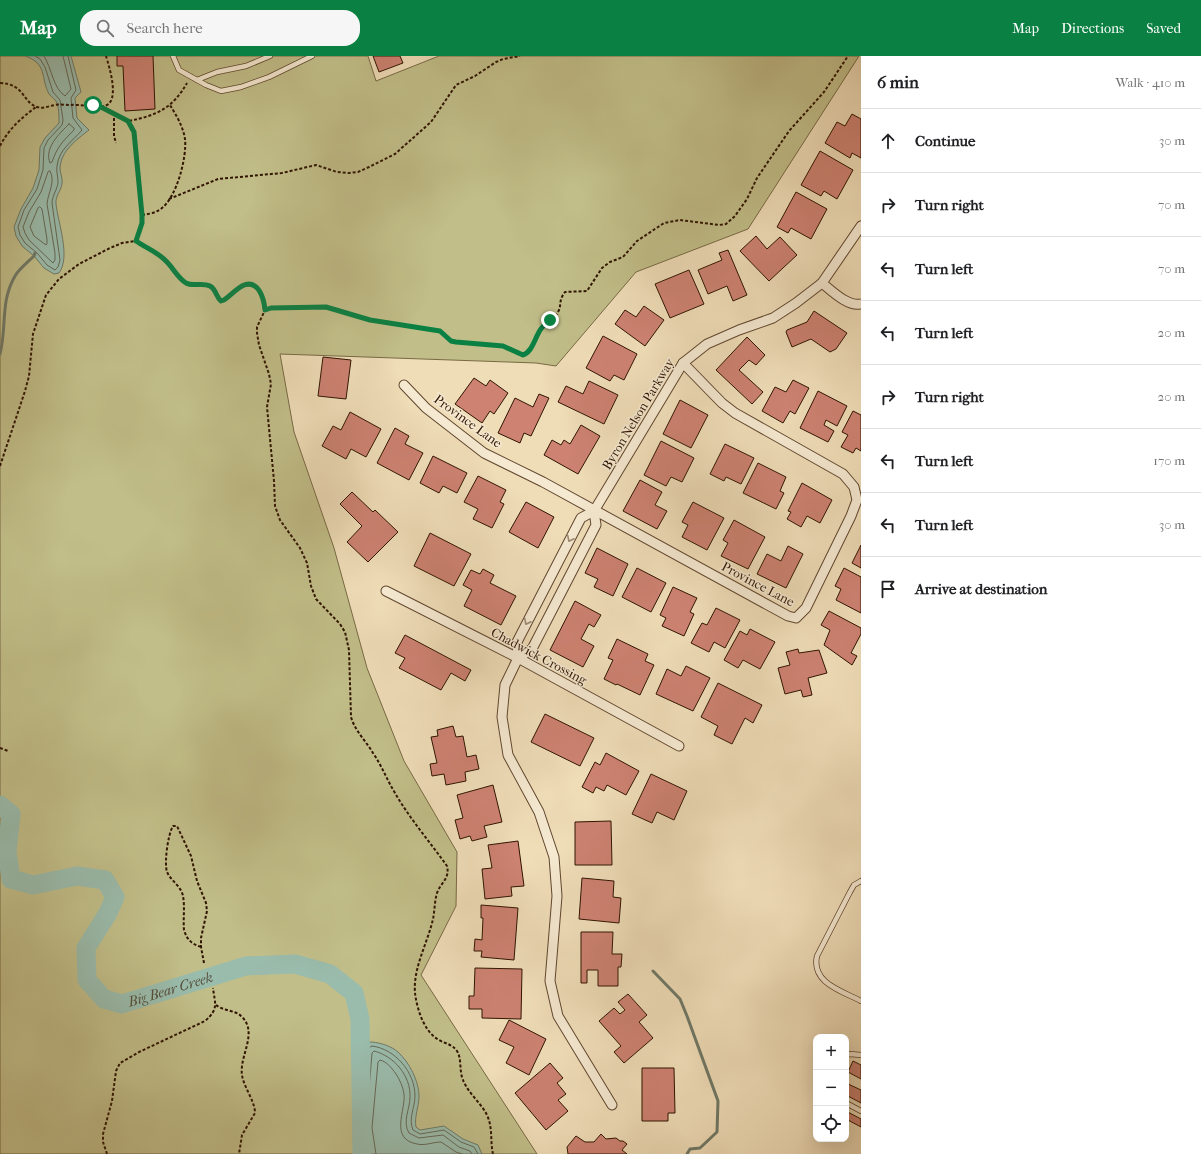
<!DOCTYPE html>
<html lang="en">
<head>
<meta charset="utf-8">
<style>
	body { margin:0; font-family:"IM FELL French Canon",serif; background:#f6f6f6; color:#202124 }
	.controls { position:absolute; right:12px; bottom:12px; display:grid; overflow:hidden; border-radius:8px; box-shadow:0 4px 16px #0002 }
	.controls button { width:36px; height:36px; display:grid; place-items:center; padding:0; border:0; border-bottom:1px solid #e0e0e0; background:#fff; color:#202124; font:20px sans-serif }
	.stop { position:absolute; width:12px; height:12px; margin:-9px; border:3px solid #0b8043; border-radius:50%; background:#fff }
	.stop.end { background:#0b8043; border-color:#fff; box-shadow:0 1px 4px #0008 }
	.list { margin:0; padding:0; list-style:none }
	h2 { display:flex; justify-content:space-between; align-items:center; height:52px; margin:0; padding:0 16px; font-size:17px }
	h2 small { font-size:13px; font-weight:400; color:#757577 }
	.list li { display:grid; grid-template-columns:26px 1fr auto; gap:12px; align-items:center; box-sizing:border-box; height:64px; padding:0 16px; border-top:1px solid #e0e0e0 }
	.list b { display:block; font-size:15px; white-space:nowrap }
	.list em { font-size:13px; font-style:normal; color:#757577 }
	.icon { flex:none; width:22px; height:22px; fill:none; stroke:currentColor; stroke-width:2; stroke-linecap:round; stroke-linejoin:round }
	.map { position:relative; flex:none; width:861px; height:1098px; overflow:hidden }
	header { display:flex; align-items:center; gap:24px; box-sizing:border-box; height:56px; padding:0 20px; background:#0b8043; color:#fff }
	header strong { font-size:19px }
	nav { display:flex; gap:22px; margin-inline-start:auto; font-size:14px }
	.search { width:280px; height:36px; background:#f6f6f6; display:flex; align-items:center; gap:10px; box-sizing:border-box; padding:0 14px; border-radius:16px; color:#757577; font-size:15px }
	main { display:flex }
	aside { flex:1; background:#fff }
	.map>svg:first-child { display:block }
	.green { fill:#c1be89; stroke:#786944 }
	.water { fill:#9abcac; stroke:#707967 }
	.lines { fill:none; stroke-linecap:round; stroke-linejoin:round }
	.shore { stroke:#656856; stroke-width:1 }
	.stream { stroke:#707967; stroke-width:3 }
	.river { stroke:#9abcac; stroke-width:19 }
	.building { fill:#cd8272; stroke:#301400 }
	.lane-casing { stroke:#60462e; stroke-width:6 }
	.street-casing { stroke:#60462e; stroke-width:11 }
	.path { stroke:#301400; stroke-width:2; stroke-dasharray:3 2; stroke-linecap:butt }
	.lane { stroke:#f5e9d1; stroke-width:4.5 }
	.street { stroke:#f5e9d1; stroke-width:9 }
	.oneway { stroke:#9c8973 }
	.route { stroke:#0b8043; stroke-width:5 }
	.labels { text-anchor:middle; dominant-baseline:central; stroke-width:3; stroke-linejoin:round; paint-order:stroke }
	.street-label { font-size:13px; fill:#301400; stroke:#f5e9d1 }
	.water-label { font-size:14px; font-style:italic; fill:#554f3c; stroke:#f5e9d1 }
</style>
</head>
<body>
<header>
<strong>Map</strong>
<div class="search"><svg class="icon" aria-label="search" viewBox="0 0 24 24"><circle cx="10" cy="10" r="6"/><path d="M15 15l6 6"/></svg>Search here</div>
<nav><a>Map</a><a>Directions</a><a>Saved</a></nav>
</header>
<main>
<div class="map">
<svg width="861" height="1098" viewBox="0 0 861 1098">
	<rect width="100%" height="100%" fill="#efddb8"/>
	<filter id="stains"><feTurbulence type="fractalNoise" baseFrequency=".005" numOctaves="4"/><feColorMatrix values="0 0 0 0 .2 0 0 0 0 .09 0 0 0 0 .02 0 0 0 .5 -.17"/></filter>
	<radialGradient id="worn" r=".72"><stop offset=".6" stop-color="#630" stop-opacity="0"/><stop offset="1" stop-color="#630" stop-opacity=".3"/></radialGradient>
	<!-- green -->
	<polygon class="green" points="0,0 368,0 376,25 439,0 859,0 748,173 636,216 556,310 536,307 280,298 294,376 334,492 367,612 404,705 457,796 456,850 421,919 537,1098 0,1098"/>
	<!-- water -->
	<g class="water">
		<path d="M 25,0 L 71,0 L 81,36 L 75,42 L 77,62 L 89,74 C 76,84 61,95 60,112 C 60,118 63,122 62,128 C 61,135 55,140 56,148 C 58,167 71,201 59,217 L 54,218 L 44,212 L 34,200 L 22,190 L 16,180 L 14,171 L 21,153 L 33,132 L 39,114 L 40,91 L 45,82 L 59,67 C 59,61 59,50 56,45 C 54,42 51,41 49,38 C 40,21 48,8 25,0 Z"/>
		<path d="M 372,986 C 381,987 391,990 398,996 C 409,1006 419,1025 419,1040 C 419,1051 414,1061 416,1071 L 420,1074 L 444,1070 L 463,1083 L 478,1089 L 482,1098 L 362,1098 L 358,1087 L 357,1072 L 364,987 Z"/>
	</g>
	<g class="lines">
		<!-- shore -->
		<g class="shore">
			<path d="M 35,0 L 40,3 L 45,11 L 53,36 L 60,44 L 63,64 L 62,69 L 48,84 L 44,92 L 43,114 L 37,133 L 24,154 L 18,171 L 20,179 L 25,187 L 37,197 L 47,209 L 55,214 L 58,211 L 60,204 L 52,147 C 52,140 58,132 58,126 C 58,120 56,115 57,110 C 59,93 72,86 82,74 L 73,62 L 71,42 L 76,34 L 68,0"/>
			<path d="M 44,0 C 52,13 53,32 65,40 L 71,33 L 63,0"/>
			<path d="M 69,68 L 74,72 L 74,74 C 63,85 57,91 52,106 L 50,107 C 44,92 59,78 69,68 Z"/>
			<path d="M 50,115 C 56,126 48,136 47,148 L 55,197 L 55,204 L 53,207 L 29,184 L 25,177 L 23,171 L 29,156 L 41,136 L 48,116 Z"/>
			<polygon points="40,151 42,153 47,183 47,188 46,189 34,180 30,171 38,152"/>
			<path d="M 365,1098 L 361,1072 L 368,992 L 372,990 C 395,993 415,1016 415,1040 C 415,1051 408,1063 413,1074 L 420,1078 L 444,1074 L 461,1086 L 474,1091 L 478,1098"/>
			<path d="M 370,1098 L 366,1072 L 372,997 L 374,995 C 394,1000 411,1020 410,1041 C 410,1053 402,1066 409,1077 L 419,1082 L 443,1079 L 459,1091 L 470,1095 L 472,1098"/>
			<path d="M 376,1098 L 372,1072 L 378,1006 L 380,1004 C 387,1006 391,1011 396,1018 C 400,1024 403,1031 404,1038 C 406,1054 389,1083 417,1088 C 425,1090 433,1086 441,1086 L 456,1096 L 462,1098"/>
		</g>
		<!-- stream -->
		<g class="stream">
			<path d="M 0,298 C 7,270 0,246 15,220 C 19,213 28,206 34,200 L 35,197"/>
			<polyline points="653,915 680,943 687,960 718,1045 717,1076 700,1092 690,1093 687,1098"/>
		</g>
		<!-- river -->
		<path class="river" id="s1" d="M 0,749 L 11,758 L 7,796 L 11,823 L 33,829 L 77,820 L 105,824 L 115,841 L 108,857 L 86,892 L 87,924 L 104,943 L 122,948 L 246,910 L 295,908 L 330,918 L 354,937 L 360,963 L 362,1098"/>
	</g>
	<!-- building -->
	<g class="building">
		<polygon points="117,0 153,0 155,53 125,55 123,10 117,10"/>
		<polygon points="373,0 400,0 403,7 379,16"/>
		<polygon points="852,58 861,63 861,102 852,97 850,102 825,87 837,66 845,70"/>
		<polygon points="820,95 853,114 837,143 824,135 821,140 801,129"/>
		<polygon points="796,136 827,153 811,183 791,172 788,177 777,171"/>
		<polygon points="756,180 767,193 780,181 797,199 769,225 740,195"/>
		<polygon points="728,194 747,239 733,245 727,230 708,238 698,214 722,204 719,197"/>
		<polygon points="689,214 704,248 670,262 655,228"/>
		<polygon points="644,250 664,264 645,290 615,268 625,254 636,261"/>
		<polygon points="814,255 847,277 836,293 830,296 811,283 792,291 786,276 787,274 807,266"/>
		<polygon points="603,280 637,298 624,324 614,319 610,325 586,312"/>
		<polygon points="747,281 765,299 756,309 749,304 739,314 763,336 752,348 716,314"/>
		<polygon points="323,301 351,304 346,343 318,340"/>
		<polygon points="474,322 486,330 490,324 508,337 494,358 490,355 482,367 455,348"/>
		<polygon points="793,324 809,332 795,358 790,355 783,367 762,355 775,331 786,336"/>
		<polygon points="589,325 618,339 604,368 558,346 566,330 583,338"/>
		<polygon points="818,335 847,350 837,370 826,364 824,369 834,375 828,386 800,372"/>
		<polygon points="539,338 549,342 531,380 524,377 520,387 498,377 515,342 533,351"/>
		<polygon points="680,344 708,359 691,392 663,378"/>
		<polygon points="853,355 861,359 861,395 856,392 853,397 841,391 848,379 842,376"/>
		<polygon points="350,356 381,373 366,401 351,393 346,403 322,390 333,370 341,374"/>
		<polygon points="581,369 600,380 578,418 544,399 552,384 561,389 564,384 570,388"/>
		<polygon points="395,372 409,380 405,388 423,397 409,424 377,407"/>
		<polygon points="661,385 694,402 682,426 671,421 666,430 644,419"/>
		<polygon points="725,388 754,402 741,428 726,421 724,425 710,418"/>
		<polygon points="433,400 467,417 457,437 443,430 439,437 420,427"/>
		<polygon points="758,407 786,421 780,435 784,437 776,453 743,437"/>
		<polygon points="478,420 506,434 500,446 504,448 492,472 473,463 478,453 464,446"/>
		<polygon points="640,424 662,436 655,449 667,455 657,473 623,455"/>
		<polygon points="802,427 832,444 820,467 807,460 801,471 787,463 791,456 788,455"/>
		<polygon points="352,436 373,456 375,454 398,476 368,506 347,486 362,470 340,448"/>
		<polygon points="526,446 554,461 538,492 509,476"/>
		<polygon points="693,446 724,462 707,494 682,481 688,469 682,466"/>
		<polygon points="734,464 765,481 748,513 721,500 728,487 723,484"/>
		<polygon points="430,477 471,498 454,530 414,510"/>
		<polygon points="861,489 861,512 852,507"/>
		<polygon points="788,490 803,498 786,532 757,518 767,498 781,505"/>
		<polygon points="597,492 628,508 613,540 594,531 598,523 585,517"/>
		<polygon points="637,512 666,527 651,556 622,541"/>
		<polygon points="844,512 861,521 861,557 836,544 841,533 835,530"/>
		<polygon points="483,513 494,519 490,527 516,540 501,569 464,550 472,534 463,529 471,514 480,518"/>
		<polygon points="673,531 697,542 690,556 694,558 684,580 662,570 666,562 660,559"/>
		<polygon points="575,545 601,559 594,571 589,568 581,583 594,590 583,611 550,594"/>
		<polygon points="716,552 740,564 725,592 714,586 709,596 691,587 702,567 707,569"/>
		<polygon points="829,555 861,572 861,578 851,597 857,600 852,609 824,589 830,574 821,569"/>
		<polygon points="750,573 775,586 760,613 743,604 738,612 724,604 740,575 747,579"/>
		<polygon points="405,579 471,614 465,625 451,617 441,634 399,612 405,602 395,597"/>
		<polygon points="617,583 648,598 645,605 654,609 640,639 617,628 616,629 604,623 613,604 608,602"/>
		<polygon points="798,593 799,597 819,594 827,617 808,622 812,639 803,641 801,634 785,638 778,612 790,609 786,596"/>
		<polygon points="686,610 710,622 693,655 656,638 667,613 681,620"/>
		<polygon points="718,627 762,649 753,667 745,662 732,688 714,679 718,670 701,661"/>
		<polygon points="545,658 594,682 580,710 531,686"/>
		<polygon points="453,670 456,681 463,680 467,701 476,699 479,713 465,716 466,725 446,729 444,718 432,720 430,708 437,707 431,681 438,680 437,674"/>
		<polygon points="606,697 639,715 626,739 607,729 604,735 596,731 593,737 582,731 595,706 600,709"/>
		<polygon points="651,718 687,735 674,764 657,756 652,767 632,758"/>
		<polygon points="493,729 502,766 484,770 487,781 472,785 470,780 460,783 455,764 463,762 457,739"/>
		<polygon points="611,765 612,809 575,809 575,766"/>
		<polygon points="518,785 524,830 511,831 512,840 485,843 482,813 492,812 488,789"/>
		<polygon points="582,822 614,825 613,841 621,842 619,867 579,863"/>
		<polygon points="481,849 518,852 514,904 481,901 482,895 474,895 475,883 482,884 483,862 481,862"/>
		<polygon points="581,876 613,876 612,898 622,898 621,911 618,911 618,930 598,930 598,914 587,914 587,927 581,927"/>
		<polygon points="475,912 522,913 521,963 482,962 482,953 469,953 469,940 474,940"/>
		<polygon points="628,938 647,959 639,966 653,982 624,1007 614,996 621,990 599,965 614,952 620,958 625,954 618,946"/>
		<polygon points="509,964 546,983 529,1019 506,1007 514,991 499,984"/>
		<polygon points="853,1005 861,1009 861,1023 848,1016"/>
		<polygon points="550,1007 563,1022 557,1027 566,1038 558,1044 568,1055 546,1074 515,1037"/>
		<polygon points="642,1012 674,1012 675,1057 668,1057 668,1065 642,1065"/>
		<polygon points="846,1027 861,1034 861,1047 846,1039"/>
		<polygon points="846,1055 861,1063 861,1071 846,1063"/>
		<polygon points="601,1078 606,1083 616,1082 620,1085 623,1085 627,1088 622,1094 627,1098 568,1098 567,1091 576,1080 585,1086 594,1086"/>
	</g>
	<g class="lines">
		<!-- lane casing -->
		<g class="lane-casing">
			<g id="lane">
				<polyline points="173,0 179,14 206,29 221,35 241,31 269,21 312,0"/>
				<polyline points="197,24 217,16 246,10 270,0"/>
				<path d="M 861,825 L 854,829 L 850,836 L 817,900 C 811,927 842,935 861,945"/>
				<polyline points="846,999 850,998 861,999"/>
				<polyline points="846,1047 861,1055"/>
			</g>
		</g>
		<!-- street casing -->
		<g class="street-casing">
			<g id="street">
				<path d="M 822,227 C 832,235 848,251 861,248"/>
				<polyline points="404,329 426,352 484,397 543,426 788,560 796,562 806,552 851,460 857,444 854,431 843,418 735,357 722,347 683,307"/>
				<polyline points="386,535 518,602 679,690"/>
				<polyline points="518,602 532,593 596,469 594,455"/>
				<polyline points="612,1049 558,960 550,925 557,840 554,801 539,756 508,699 502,661 505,629 518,602 517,586 581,462 594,455 683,307 707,288 739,274 773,262 796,247 822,227 861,170"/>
			</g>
		</g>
		<!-- path -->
		<g class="path">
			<path d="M 0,27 C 25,28 22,46 37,51 C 43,53 49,50 55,49 C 60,48 65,49 70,49 C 80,48 94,52 104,50 C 121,47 109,10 106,0"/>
			<path d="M 99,50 L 129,65 L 134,76 L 142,159 L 142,167 L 136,185 C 146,192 158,197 167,206 C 173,212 178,222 186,227 C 193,231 202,226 210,230 C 215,233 216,241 221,245 L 224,244 L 238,233 L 249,228 L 253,229 L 259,233 L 263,241 L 265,254 L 257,271 L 257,277 L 259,289 L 269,318 L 271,328 L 267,351 L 274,425 L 275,450 L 280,464 L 300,492 L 307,507 L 311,530 L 316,543 L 340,568 L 345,576 L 349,594 L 351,661 C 355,675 366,685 373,697 C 382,710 387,724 395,737 C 410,763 430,786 447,810 C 450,823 441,826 437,837 C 434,847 435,857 432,867 C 426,890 413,913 415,937 C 417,953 424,976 439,984 C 446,988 452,988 457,995 C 462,1003 459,1015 463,1024 C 468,1037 481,1047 487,1059 C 493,1072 490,1085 493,1098"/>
			<polyline points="114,57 114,80 116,87"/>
			<path d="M 129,65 C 157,59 172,53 187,27"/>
			<path d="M 0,90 C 8,74 21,62 36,51"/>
			<polyline points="169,143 218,123 282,117 316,109 337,116 349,117 358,116 369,111 395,98 431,66 456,29 475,20 496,6 503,3 520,0"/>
			<path d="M 142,159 C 149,158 156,157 162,152 C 177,140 187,101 185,83 C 183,70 176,59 170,49"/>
			<path d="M 265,254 L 271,251 L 326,251 L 370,264 L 440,275 L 451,285 L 456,286 L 503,290 C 509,291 516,299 522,299 C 533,299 535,282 539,275 C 543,267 554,265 558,256 C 562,249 558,245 565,236 L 587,235 L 602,212 L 610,206 L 623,201 L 637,185 L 664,167 L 680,164 L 719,169 L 726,168 L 735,160 L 747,143 L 757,122 L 789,75 L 824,36 L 848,0"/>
			<polyline points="0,410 25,335 29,320 33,278 46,239 59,223 79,208 110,192 122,187 136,185"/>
			<polyline points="0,692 8,695"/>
			<path d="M 201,891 C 192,888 187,884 184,874 C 183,863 185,851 183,840 C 181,830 171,825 167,816 C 164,807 168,778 173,770 L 177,770 L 191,800 L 197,825 L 206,847 L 207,855 L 201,882 L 201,891 L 204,907"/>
			<path d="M 216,949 C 223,955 235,954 241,960 C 259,976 239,1000 242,1019 C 244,1032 255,1045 255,1057 L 242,1079 L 239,1098"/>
			<path d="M 107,1098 L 103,1086 L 103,1078 L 112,1045 L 116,1015 L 120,1007 L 139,996 L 205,965 C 219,953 215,948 213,932"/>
		</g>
		<!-- lane -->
		<use href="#lane" class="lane"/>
		<!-- street -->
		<use href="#street" class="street"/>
	</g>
	<!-- one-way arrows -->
	<defs><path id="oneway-chevron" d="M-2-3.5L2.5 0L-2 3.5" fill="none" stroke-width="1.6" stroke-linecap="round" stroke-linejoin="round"/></defs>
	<g class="oneway">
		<use href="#oneway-chevron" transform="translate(570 483) rotate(117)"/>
		<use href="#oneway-chevron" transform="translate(527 566) rotate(117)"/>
	</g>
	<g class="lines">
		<!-- route -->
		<path class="route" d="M 93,49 L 99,50 L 128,65 L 134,76 L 142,159 L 142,167 L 136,185 C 146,192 158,196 167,206 C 173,212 178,222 186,227 C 193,231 202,226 210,230 C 216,233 216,241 221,245 L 224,244 C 230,240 237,232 244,229 C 259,224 264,243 265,254 L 271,252 L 326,251 L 370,264 L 440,275 L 451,285 L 456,286 L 503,290 L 523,299 C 536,294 534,274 550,264"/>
	</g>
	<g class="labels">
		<!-- street labels -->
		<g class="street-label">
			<text transform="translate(638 358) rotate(-59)">Byron Nelson Parkway</text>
			<text transform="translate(468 365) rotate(36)">Province Lane</text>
			<text transform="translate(758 528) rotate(28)">Province Lane</text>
			<text transform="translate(539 600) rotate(28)">Chadwick Crossing</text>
		</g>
		<!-- water labels -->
		<g class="water-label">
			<text stroke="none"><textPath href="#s1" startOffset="381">Big Bear Creek</textPath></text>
		</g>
	</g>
	<rect width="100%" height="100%" filter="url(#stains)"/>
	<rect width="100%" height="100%" fill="url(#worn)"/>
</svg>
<div class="controls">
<button>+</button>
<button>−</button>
<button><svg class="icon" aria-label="locate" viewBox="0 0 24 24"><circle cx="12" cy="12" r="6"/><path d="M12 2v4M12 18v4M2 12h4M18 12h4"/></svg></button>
</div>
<div class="stop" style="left:93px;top:49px"></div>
<div class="stop end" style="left:550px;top:264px"></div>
</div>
<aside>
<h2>6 min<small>Walk · 410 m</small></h2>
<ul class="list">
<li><svg class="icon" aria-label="ahead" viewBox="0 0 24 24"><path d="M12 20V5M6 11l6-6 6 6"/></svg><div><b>Continue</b></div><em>30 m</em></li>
<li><svg class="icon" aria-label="right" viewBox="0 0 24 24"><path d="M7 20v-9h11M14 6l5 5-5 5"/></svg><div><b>Turn right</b></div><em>70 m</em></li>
<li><svg class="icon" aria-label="left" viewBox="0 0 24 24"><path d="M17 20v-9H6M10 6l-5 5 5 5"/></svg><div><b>Turn left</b></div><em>70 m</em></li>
<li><svg class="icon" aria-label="left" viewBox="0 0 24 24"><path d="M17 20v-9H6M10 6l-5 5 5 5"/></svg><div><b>Turn left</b></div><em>20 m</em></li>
<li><svg class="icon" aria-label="right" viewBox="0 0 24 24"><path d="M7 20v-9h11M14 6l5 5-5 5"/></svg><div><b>Turn right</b></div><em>20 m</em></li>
<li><svg class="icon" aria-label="left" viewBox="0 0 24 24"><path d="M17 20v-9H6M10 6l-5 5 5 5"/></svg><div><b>Turn left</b></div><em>170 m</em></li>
<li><svg class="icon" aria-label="left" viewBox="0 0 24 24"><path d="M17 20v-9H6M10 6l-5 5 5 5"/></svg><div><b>Turn left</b></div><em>30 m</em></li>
<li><svg class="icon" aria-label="arrive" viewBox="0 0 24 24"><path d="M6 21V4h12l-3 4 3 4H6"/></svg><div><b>Arrive at destination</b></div></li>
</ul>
</aside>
</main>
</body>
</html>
